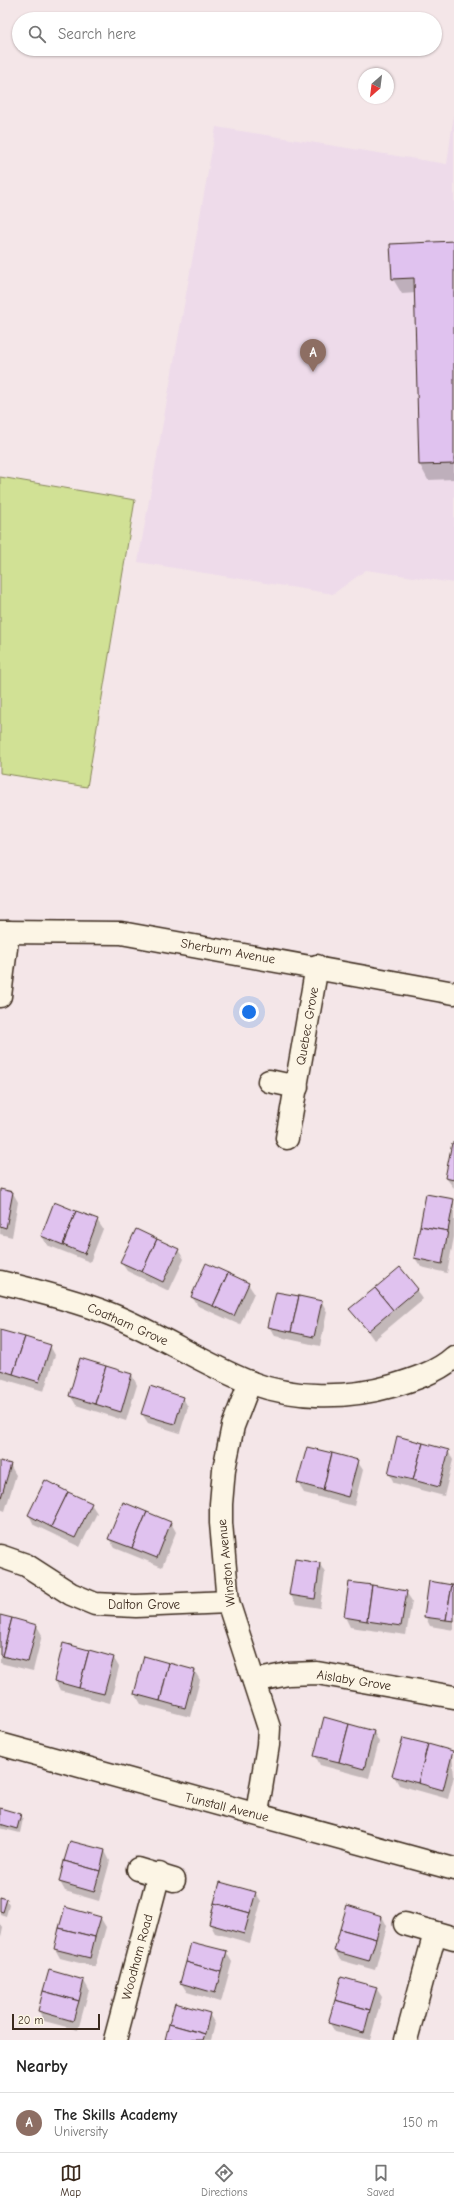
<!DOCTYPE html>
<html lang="en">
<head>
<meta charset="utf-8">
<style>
	body { margin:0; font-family:"Comic Neue",sans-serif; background:#f6f6f6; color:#222 }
	.compass { position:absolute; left:358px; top:68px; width:36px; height:36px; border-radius:50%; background:#fff; box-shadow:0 1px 3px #0004; rotate:208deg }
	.scale { position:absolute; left:12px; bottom:10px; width:88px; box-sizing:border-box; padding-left:4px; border:2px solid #3b2a1e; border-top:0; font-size:11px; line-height:14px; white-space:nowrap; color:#3b2a1e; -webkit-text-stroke:3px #fcf5e5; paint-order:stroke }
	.you { position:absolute; left:249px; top:1012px; width:14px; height:14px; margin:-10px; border:3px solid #fff; border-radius:50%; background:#1a73e8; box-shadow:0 0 0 6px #1a73e833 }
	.badge { display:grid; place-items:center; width:26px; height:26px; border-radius:50%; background:#3b2a1e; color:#fff; font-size:13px; font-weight:700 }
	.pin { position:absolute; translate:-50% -33px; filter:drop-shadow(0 1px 2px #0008) }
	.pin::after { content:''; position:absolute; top:21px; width:14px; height:12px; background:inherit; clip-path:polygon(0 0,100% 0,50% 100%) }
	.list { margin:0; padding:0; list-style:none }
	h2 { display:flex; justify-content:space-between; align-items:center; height:52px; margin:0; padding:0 16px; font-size:17px }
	h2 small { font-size:13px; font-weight:400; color:#767676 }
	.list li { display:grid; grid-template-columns:26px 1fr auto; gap:12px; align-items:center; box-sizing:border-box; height:60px; padding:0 16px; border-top:1px solid #e0e0e0 }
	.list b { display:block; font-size:15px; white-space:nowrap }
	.list p { margin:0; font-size:13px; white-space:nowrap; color:#767676 }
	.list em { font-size:13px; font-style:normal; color:#767676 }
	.icon { flex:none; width:22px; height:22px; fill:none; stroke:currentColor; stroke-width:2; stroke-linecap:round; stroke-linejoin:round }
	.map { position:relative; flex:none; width:454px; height:2040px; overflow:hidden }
	.search { position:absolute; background:#fff; box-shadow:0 1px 3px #0004; left:12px; right:12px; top:12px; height:44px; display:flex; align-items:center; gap:10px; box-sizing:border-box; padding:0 14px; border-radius:22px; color:#767676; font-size:15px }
	.sheet { height:112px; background:#fff }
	nav { display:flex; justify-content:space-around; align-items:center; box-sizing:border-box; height:56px; border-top:1px solid #e0e0e0; background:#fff; font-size:11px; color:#767676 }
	nav a { display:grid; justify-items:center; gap:2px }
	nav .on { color:#3b2a1e }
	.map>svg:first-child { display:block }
	.built { fill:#eedbea }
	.green { fill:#d1e195; stroke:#86865a }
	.shadow { fill:#0003 }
	.building { fill:#e0c2ef; stroke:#3b2a1e }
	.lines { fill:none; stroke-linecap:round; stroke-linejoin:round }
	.minor-casing { stroke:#3b2a1e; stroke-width:25 }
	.minor { stroke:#fcf5e5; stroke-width:22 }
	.labels { text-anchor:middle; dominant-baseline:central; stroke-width:4; stroke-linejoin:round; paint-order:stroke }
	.street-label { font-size:13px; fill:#3b2a1e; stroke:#fcf5e5 }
</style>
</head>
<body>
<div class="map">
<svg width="454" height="2040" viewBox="0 0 454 2040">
	<rect width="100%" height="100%" fill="#f4e6e8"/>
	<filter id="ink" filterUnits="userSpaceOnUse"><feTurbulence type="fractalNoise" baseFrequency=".025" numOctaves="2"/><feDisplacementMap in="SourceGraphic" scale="8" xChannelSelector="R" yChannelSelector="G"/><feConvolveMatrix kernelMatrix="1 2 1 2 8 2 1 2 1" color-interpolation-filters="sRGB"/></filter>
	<g filter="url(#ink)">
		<!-- built -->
		<polygon class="built" points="454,114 454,583 366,570 333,594 138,562 216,127 447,164"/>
		<!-- green -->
		<polygon class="green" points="0,477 135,500 87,787 0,773"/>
		<!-- shadow -->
		<g class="shadow">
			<polygon points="454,242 454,479 428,480 420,465 416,293 402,294 393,279"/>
			<polygon points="454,1144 454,1188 446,1178"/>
			<polygon points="0,1190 13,1193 18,1202 12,1237 0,1234"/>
			<polygon points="454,1200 454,1237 447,1273 421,1267 415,1258"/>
			<polygon points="97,1220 103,1229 90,1262 47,1245 42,1236"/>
			<polygon points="178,1250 184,1259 169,1291 127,1271 121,1262"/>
			<polygon points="400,1269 423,1299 374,1340 351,1309"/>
			<polygon points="248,1284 254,1293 240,1325 198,1306 192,1297"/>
			<polygon points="322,1302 327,1312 320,1346 275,1336 269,1327"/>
			<polygon points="0,1331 50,1346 55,1355 44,1391 0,1378"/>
			<polygon points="132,1375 137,1385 126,1421 76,1405 70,1395"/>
			<polygon points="183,1398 188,1407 180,1433 148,1423 142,1414"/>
			<polygon points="307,1448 357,1461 363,1470 354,1506 304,1493 298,1483"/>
			<polygon points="448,1451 453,1460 444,1496 394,1483 389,1473"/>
			<polygon points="0,1462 10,1465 16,1475 5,1511 0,1509"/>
			<polygon points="123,1503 171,1523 176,1532 162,1567 115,1548 109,1539"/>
			<polygon points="91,1504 97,1513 80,1547 34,1525 29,1515"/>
			<polygon points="320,1564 325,1573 320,1608 296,1604 290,1594"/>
			<polygon points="350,1583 406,1592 412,1601 406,1635 350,1627 345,1617"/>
			<polygon points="454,1586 454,1630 430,1626 425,1616"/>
			<polygon points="0,1616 37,1626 42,1635 33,1671 0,1663"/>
			<polygon points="113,1657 119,1667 110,1703 60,1690 55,1681"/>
			<polygon points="194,1670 200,1680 190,1717 141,1704 135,1694"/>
			<polygon points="374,1732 379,1742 369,1778 320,1765 315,1755"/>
			<polygon points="452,1752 454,1776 448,1799 399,1785 394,1776"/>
			<polygon points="0,1809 20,1815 23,1819 20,1833 0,1828"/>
			<polygon points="105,1851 110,1861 99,1901 65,1891 60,1882"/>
			<polygon points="255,1893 261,1902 250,1943 215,1933 210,1924"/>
			<polygon points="0,1898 6,1900 9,1905 6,1916 0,1914"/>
			<polygon points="382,1916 387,1926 375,1970 340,1960 335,1951"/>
			<polygon points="100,1917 106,1927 95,1967 60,1958 55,1949"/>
			<polygon points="0,1923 3,1928 1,1938 0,1938"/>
			<polygon points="226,1952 232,1962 221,2002 187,1992 181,1983"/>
			<polygon points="49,1971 84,1981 89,1990 78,2030 44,2021 39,2011"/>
			<polygon points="376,1988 382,1997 370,2040 335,2032 329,2022"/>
			<polygon points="209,2014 215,2024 211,2040 166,2040"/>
		</g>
		<!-- building -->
		<g class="building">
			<polygon points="454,241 454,464 419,465 414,278 392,279 390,244"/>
			<polygon points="452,1143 454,1143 454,1180 445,1178"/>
			<polygon points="0,1189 13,1192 6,1228 0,1226"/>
			<polygon points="426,1194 454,1199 448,1231 420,1226"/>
			<polygon points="54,1202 76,1211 63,1245 41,1236"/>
			<polygon points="76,1211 98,1219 85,1254 63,1245"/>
			<polygon points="420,1226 448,1231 442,1264 414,1258"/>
			<polygon points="136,1229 157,1239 142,1272 120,1262"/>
			<polygon points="157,1239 179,1249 163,1282 142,1272"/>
			<polygon points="206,1263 228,1273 213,1306 191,1297"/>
			<polygon points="400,1267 418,1289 393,1310 375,1288"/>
			<polygon points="228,1273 249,1283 234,1316 213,1306"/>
			<polygon points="375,1288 393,1310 368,1331 349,1309"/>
			<polygon points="276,1292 299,1296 291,1332 268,1327"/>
			<polygon points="299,1296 322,1301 314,1337 291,1332"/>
			<polygon points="0,1330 25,1337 13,1374 0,1370"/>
			<polygon points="25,1337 51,1345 39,1382 13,1374"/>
			<polygon points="80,1358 106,1366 95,1404 69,1396"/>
			<polygon points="106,1366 132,1374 121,1412 95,1404"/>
			<polygon points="150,1386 183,1397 175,1424 141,1414"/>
			<polygon points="397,1436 423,1443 413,1480 388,1474"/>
			<polygon points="423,1443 449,1450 439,1487 413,1480"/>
			<polygon points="307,1447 332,1453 323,1490 297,1483"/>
			<polygon points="332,1453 358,1460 348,1497 323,1490"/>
			<polygon points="0,1461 11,1464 0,1501"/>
			<polygon points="45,1480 68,1492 51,1527 28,1515"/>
			<polygon points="68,1492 92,1503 75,1538 51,1527"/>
			<polygon points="123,1502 147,1512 132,1548 108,1539"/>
			<polygon points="147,1512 171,1522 157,1558 132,1548"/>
			<polygon points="295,1559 320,1563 315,1599 289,1595"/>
			<polygon points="429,1581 452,1585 446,1620 424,1617"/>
			<polygon points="349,1582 372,1585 367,1621 344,1617"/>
			<polygon points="372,1585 407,1591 401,1626 367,1621"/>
			<polygon points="452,1585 454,1585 454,1621 446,1620"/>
			<polygon points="0,1615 12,1618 2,1656 0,1655"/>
			<polygon points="12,1618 37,1625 28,1662 2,1656"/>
			<polygon points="63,1643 89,1650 79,1688 54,1681"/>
			<polygon points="89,1650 114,1657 104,1694 79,1688"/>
			<polygon points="144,1656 169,1663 160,1701 134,1694"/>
			<polygon points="169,1663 195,1670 185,1708 160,1701"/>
			<polygon points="324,1717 349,1724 339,1762 314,1756"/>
			<polygon points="349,1724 374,1731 364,1769 339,1762"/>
			<polygon points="403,1738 428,1744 418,1783 392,1776"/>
			<polygon points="428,1744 453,1751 443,1790 418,1783"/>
			<polygon points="0,1808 21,1814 17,1829 0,1824"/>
			<polygon points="70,1841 105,1850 100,1871 64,1861"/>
			<polygon points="64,1861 100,1871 94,1892 59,1882"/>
			<polygon points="220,1882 256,1892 250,1913 214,1903"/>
			<polygon points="0,1897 7,1899 3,1912 0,1911"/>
			<polygon points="214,1903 250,1913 244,1934 209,1924"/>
			<polygon points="347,1905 382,1916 376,1939 340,1929"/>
			<polygon points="65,1907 101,1917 95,1937 59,1928"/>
			<polygon points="59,1928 95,1937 90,1958 54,1949"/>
			<polygon points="340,1929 376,1939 369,1961 334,1951"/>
			<polygon points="191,1942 227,1951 221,1972 186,1962"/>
			<polygon points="186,1962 221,1972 215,1993 180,1983"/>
			<polygon points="49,1970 84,1980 79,2001 43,1991"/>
			<polygon points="341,1977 377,1987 370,2010 335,2000"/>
			<polygon points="43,1991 79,2001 73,2021 38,2011"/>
			<polygon points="335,2000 370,2010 364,2033 328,2023"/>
			<polygon points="175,2003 210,2013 205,2034 169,2024"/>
			<polygon points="169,2024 205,2034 203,2040 165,2040"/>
		</g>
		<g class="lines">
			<!-- minor casing -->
			<g class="minor-casing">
				<g id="minor">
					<polyline points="0,932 121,933 454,993"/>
					<polyline points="0,996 8,932"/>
					<polyline points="269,1081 297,1087"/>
					<polyline points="287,1138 317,966"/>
					<path d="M 0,1282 C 38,1291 74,1300 110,1314 C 158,1333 201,1363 249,1382 C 293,1399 347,1399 392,1386 C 412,1380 438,1372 454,1357"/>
					<polyline points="250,1382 233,1426 224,1469 221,1504 221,1523 228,1602 269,1728 268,1745 257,1813"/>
					<polyline points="0,1556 26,1565 71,1594 95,1604 136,1606 228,1602"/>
					<polyline points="254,1681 288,1674 317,1673 454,1697"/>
					<polyline points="0,1744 454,1869"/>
					<polyline points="138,1869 174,1880"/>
					<polyline points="405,1924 454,1938"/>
					<polyline points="115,2040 159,1874"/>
					<polyline points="406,2040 435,1933"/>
				</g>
			</g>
			<!-- minor -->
			<use href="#minor" class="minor"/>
		</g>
	</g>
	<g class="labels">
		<!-- street labels -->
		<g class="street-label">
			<text transform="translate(228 951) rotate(10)">Sherburn Avenue</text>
			<text transform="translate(307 1026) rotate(-80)">Quebec Grove</text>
			<text transform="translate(128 1324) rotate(24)">Coatham Grove</text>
			<text transform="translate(226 1563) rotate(-96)">Winston Avenue</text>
			<text x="144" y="1604">Dalton Grove</text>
			<text transform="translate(354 1680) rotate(9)">Aislaby Grove</text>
			<text transform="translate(227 1807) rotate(14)">Tunstall Avenue</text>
			<text transform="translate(137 1957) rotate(-75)">Woodham Road</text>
		</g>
	</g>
</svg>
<svg class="compass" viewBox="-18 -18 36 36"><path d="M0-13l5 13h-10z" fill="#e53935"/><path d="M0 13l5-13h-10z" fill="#767676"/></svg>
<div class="scale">20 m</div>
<div class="you"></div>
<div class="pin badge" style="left:313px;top:372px;background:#8d6e63">A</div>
<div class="search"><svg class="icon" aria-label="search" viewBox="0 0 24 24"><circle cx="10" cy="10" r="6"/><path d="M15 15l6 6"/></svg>Search here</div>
</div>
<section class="sheet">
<h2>Nearby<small></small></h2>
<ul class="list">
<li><span class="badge" style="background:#8d6e63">A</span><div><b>The Skills Academy</b><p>University</p></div><em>150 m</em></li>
</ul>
</section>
<nav>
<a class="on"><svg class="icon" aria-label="map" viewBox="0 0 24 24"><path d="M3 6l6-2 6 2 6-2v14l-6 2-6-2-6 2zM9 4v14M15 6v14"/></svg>Map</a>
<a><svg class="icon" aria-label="directions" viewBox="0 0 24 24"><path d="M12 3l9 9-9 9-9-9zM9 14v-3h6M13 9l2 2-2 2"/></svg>Directions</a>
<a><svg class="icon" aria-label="saved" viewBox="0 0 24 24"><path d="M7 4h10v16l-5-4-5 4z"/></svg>Saved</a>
</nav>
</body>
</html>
